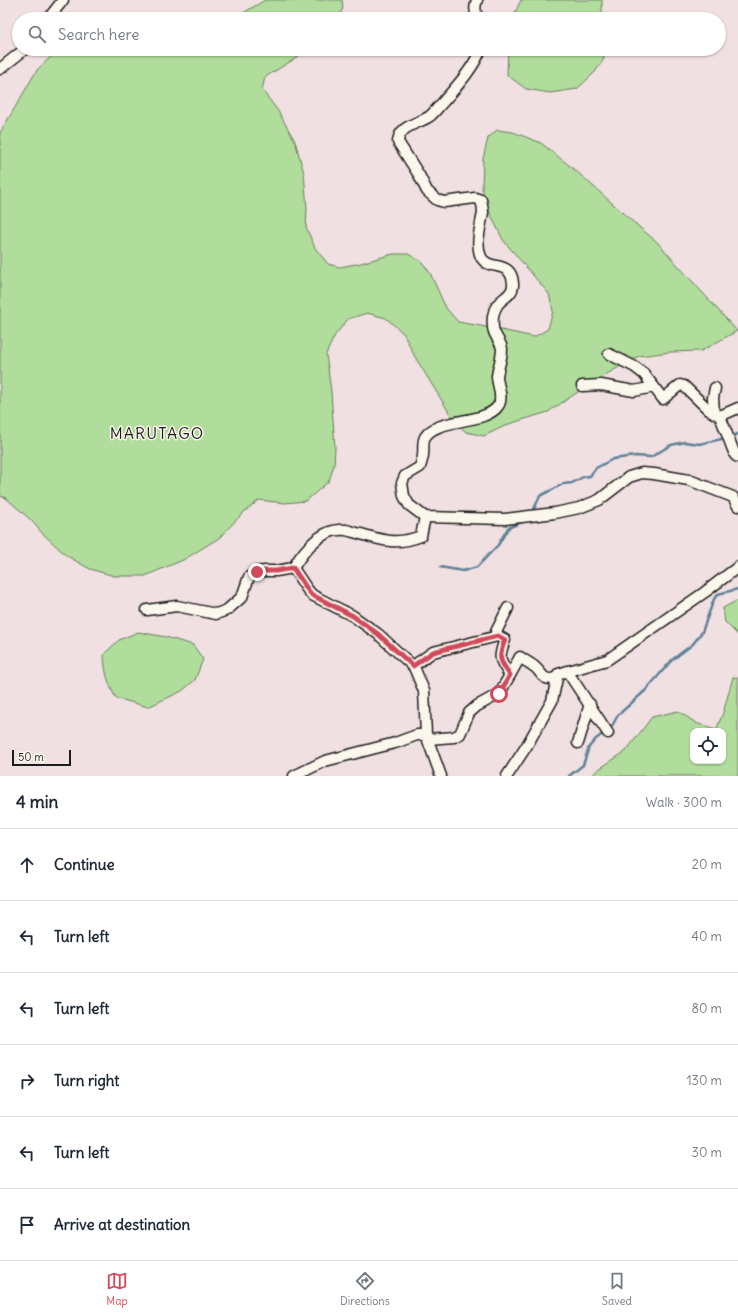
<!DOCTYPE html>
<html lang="en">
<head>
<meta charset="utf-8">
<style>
	body { margin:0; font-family:Delius,sans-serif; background:#f6f6f7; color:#1f2937 }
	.controls { position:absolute; right:12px; bottom:12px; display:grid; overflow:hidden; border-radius:8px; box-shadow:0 1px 3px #0004 }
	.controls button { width:36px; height:36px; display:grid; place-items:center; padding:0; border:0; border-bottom:1px solid #e0e1e3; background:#fff; color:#1f2937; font:20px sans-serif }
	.scale { position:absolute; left:12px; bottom:10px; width:59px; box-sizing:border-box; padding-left:4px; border:2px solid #1c1c1c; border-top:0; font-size:11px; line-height:14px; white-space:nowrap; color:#1c1c1c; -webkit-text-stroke:3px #fbf7ec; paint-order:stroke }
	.stop { position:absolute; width:12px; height:12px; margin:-9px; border:3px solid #d1495b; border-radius:50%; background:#fff }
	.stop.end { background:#d1495b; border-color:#fff; box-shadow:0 1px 4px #0008 }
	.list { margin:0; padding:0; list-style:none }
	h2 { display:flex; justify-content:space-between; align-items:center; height:52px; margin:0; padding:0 16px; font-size:17px }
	h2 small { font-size:13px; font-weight:400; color:#747a83 }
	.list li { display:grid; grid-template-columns:26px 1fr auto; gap:12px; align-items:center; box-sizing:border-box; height:72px; padding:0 16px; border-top:1px solid #e0e1e3 }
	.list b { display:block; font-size:15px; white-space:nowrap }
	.list em { font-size:13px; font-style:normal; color:#747a83 }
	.icon { flex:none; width:22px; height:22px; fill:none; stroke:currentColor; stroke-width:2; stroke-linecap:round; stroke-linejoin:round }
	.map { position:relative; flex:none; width:738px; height:776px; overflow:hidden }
	.search { position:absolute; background:#fff; box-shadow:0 1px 3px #0004; left:12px; right:12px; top:12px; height:44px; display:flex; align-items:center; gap:10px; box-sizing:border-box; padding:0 14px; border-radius:22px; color:#747a83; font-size:15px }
	.sheet { height:484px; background:#fff }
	nav { display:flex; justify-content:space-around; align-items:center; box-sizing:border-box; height:56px; border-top:1px solid #e0e1e3; background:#fff; font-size:11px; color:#747a83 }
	nav a { display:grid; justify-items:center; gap:2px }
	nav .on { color:#d1495b }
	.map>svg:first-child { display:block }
	.green { fill:#b0dd9b; stroke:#667c5c; fill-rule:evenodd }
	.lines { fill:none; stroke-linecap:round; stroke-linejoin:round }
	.stream { stroke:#5e8197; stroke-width:2.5 }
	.minor-casing { stroke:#1c1c1c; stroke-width:13 }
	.minor { stroke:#fbf7ec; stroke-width:10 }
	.route { stroke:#d1495b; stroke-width:5 }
	.labels { text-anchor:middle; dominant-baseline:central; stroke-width:3; stroke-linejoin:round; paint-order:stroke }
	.quarter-label { font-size:16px; letter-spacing:1px; fill:#1c1c1c; stroke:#fbf7ec }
</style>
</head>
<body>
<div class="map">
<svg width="738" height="776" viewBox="0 0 738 776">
	<rect width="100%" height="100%" fill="#f0e0e2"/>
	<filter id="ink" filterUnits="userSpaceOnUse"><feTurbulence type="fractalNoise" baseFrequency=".025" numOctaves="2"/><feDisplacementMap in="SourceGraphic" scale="8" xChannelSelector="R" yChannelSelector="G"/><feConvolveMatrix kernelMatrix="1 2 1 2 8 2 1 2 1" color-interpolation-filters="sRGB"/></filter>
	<g filter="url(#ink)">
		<!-- green -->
		<g class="green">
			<polygon points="265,0 342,0 343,8 338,19 233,19"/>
			<polygon points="521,0 602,0 602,19 512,19"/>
			<polygon points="59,49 162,49 186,56 195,49 307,49 293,60 265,77 262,90 278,111 295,141 304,173 307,208 306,227 315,248 328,264 340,267 361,263 393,254 408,254 422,262 430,273 446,308 458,322 492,328 534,337 548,329 553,311 549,294 503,240 488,209 482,188 483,159 488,138 497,130 513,132 541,143 575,170 632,221 657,242 737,331 701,351 670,352 639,356 596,380 548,412 509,424 484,436 466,432 455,422 415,357 404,334 386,318 367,313 348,319 335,335 326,354 331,392 335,448 334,465 329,481 306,501 285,503 259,500 243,513 219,538 183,560 145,576 114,576 90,569 67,556 41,532 32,521 6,498 0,496 0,133 37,70"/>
			<polygon points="508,49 603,49 604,59 595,72 577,89 550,93 526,89 507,75"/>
			<polygon points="738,600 738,635 725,622 723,608"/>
			<path d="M 138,632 L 166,637 L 193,645 L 203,659 L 195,680 L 182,691 L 148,707 L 116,698 C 108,685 104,669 104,654 L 119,640 Z"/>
			<path d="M 733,677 L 738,678 L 738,776 L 592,776 L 596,771 L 626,751 L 652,717 L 678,711 L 696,723 L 716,730 L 723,713 ZM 693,731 L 723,731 L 723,761 L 693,761 Z"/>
		</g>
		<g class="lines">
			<!-- stream -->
			<g class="stream">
				<polyline points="735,435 738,434"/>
				<polyline points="534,509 540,496 563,484 572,483 583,477 590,476 596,468 613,459 635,456 651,457 671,445 685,442 699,444 722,439"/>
				<polyline points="440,567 463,571 477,567 498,545 508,528 524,521"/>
				<polyline points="608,729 612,726 618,715 646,690 672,660 693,644 702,632 714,599 718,594 738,589"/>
				<polyline points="569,776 583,765 589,747 596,739 604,733"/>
			</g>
			<!-- minor casing -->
			<g class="minor-casing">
				<g id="minor">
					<path d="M 477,0 C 474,7 475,13 478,19"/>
					<polyline points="48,19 63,0"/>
					<path d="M 481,49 C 473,69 457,86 443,102 C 439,106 435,112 430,116 C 419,124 399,125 398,142 L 419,175 L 427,191 L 437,200 L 444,202 L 475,198 L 481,200 C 482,204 483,208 483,212 C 481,226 475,243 481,257 C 489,272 511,259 513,283 C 514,294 504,297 498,304 C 493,311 492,319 493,327 C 493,335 501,341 502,349 C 502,358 498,368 497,376 C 497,385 504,398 498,406 C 485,425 437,417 425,437 C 422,442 424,450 423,455 C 423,459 421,463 420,467 L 405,476 L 402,483 L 404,496 L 409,505 L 425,517 L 505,519 L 555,513 L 579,508 L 599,500 L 629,477 L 642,473 L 654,474 L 689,480 L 733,497 L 738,506"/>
					<polyline points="0,69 25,49"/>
					<polyline points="609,354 635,367 644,374 663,399 680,385 684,386 709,410 720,416 735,455 738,457"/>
					<polyline points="582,386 601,385 634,391 654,387"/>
					<polyline points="714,413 713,398 715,388"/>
					<polyline points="720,416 738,408"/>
					<polyline points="293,568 307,589 312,595 353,616 378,634 414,667 424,691 426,735 441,776"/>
					<path d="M 147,610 L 177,606 L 216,614 L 227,610 L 242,597 L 249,577 L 257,572 L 265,571 L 276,571 L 293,568 C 304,550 322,527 346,530 C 351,531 356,533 361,534 C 383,541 398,545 421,536 L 425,517"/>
					<polyline points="498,636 496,632 508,608"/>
					<path d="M 413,666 L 433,652 L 498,636 L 505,640 C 498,657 499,660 510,675 L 499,694 L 477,706 L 469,713 L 460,734 L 454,737 L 428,739"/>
					<polyline points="567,671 608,733"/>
					<path d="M 510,675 L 520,657 C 525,661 532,664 536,668 C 544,676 543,681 557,678"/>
					<polyline points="578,743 590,704"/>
					<polyline points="294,776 325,761 395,743 417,735 426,735"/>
					<polyline points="507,776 526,747 552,701 558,674 607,660 705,592 738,567"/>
				</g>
			</g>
			<!-- minor -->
			<use href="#minor" class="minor"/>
		</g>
	</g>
	<g class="lines" filter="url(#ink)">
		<!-- route -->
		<path class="route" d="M 257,572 L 265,571 L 276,571 L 293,568 L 307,589 L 312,595 L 353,616 L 378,634 L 413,666 L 433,652 L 498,636 L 505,640 C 498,657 499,660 510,675 L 499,694"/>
	</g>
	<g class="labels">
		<!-- quarter labels -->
		<g class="quarter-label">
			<text x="157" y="433">MARUTAGO</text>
		</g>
	</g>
</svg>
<div class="controls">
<button><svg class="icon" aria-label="locate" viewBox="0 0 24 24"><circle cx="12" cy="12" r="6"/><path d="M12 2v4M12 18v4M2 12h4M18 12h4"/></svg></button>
</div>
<div class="scale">50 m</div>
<div class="stop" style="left:499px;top:694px"></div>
<div class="stop end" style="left:257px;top:572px"></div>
<div class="search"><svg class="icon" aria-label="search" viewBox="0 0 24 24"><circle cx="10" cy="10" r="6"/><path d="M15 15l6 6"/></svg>Search here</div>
</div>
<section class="sheet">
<h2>4 min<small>Walk · 300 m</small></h2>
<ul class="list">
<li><svg class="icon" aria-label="ahead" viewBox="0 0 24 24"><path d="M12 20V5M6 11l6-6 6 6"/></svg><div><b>Continue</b></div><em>20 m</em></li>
<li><svg class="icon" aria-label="left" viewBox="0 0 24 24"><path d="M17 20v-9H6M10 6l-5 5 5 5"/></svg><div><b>Turn left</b></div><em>40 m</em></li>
<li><svg class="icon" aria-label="left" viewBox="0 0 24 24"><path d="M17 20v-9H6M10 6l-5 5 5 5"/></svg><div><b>Turn left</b></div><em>80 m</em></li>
<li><svg class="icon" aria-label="right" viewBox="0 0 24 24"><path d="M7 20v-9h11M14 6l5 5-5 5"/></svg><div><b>Turn right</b></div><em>130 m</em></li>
<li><svg class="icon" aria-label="left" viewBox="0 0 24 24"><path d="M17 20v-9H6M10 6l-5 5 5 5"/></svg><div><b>Turn left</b></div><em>30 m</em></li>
<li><svg class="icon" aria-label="arrive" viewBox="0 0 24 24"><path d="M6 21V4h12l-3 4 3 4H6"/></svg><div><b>Arrive at destination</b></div></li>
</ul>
</section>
<nav>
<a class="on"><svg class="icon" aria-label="map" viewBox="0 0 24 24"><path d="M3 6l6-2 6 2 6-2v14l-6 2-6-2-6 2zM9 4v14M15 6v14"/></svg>Map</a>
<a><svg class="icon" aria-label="directions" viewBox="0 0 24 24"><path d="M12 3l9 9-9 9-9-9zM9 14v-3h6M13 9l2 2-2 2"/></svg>Directions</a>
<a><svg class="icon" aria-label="saved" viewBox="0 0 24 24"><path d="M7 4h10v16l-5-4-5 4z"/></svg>Saved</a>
</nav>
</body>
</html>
